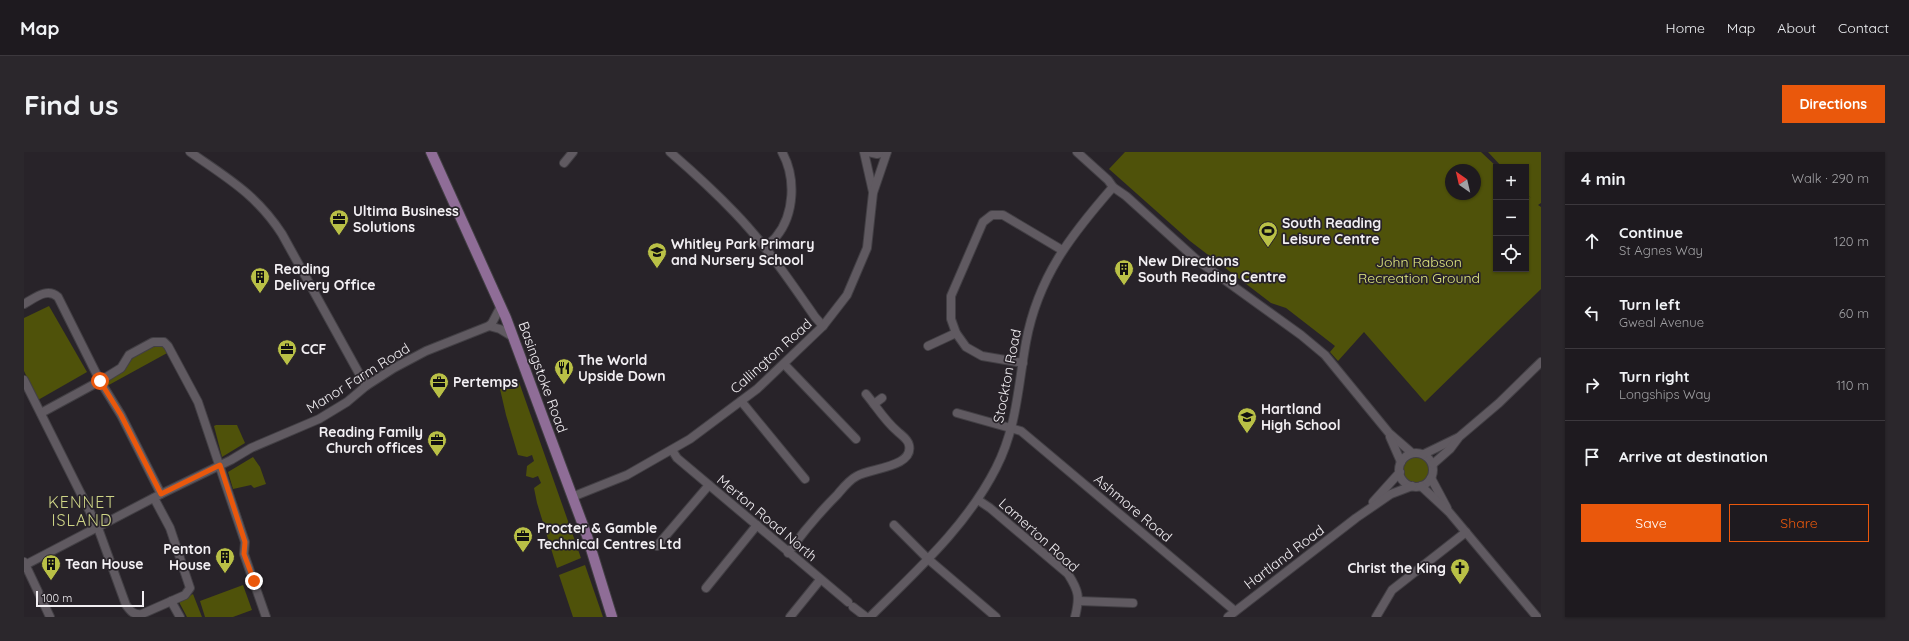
<!DOCTYPE html>
<html lang="en">
<head>
<meta charset="utf-8">
<style>
	body { margin:0; font-family:Quicksand,sans-serif; background:#2b272c; color:#f1f3f6 }
	.controls { position:absolute; right:12px; top:12px; display:grid; overflow:hidden; border-radius:0px; box-shadow:0 1px 3px #0004 }
	.controls button { width:36px; height:36px; display:grid; place-items:center; padding:0; border:0; border-bottom:1px solid #3c383d; background:#1e1a1f; color:#f1f3f6; font:20px sans-serif }
	.compass { position:absolute; left:1421px; top:12px; width:36px; height:36px; border-radius:50%; background:#1e1a1f; box-shadow:0 1px 3px #0004; rotate:326deg }
	.scale { position:absolute; left:12px; bottom:10px; width:108px; box-sizing:border-box; padding-left:4px; border:2px solid #f2eff3; border-top:0; font-size:11px; line-height:14px; white-space:nowrap; color:#f2eff3; -webkit-text-stroke:3px #282329; paint-order:stroke }
	.stop { position:absolute; width:12px; height:12px; margin:-9px; border:3px solid #ea580c; border-radius:50%; background:#fff }
	.stop.end { background:#ea580c; border-color:#fff; box-shadow:0 1px 4px #0008 }
	.list { margin:0; padding:0; list-style:none }
	h2 { display:flex; justify-content:space-between; align-items:center; height:52px; margin:0; padding:0 16px; font-size:17px }
	h2 small { font-size:13px; font-weight:400; color:#a1a1a4 }
	.list li { display:grid; grid-template-columns:26px 1fr auto; gap:12px; align-items:center; box-sizing:border-box; height:72px; padding:0 16px; border-top:1px solid #3c383d }
	.list b { display:block; font-size:15px; white-space:nowrap }
	.list p { margin:0; font-size:13px; white-space:nowrap; color:#a1a1a4 }
	.list em { font-size:13px; font-style:normal; color:#a1a1a4 }
	.actions { display:flex; gap:8px; padding:12px 16px }
	.actions a { flex:1; padding:9px 0; border:1px solid #ea580c; border-radius:0px; text-align:center; font-size:14px; color:#ea580c }
	.actions .main { background:#ea580c; color:#fff }
	.icon { flex:none; width:22px; height:22px; fill:none; stroke:currentColor; stroke-width:2; stroke-linecap:round; stroke-linejoin:round }
	.map { position:relative; flex:none; width:1517px; height:465px; overflow:hidden; border-radius:0px }
	header { display:flex; align-items:center; gap:24px; box-sizing:border-box; height:56px; padding:0 20px; background:#1e1a1f; border-bottom:1px solid #3c383d }
	header strong { font-size:19px }
	nav { display:flex; gap:22px; margin-inline-start:auto; font-size:14px }
	.intro { display:flex; align-items:center; justify-content:space-between; box-sizing:border-box; height:96px; padding:0 24px }
	h1 { margin:0; font-size:28px }
	.button { padding:10px 18px; border-radius:0px; background:#ea580c; color:#fff; font-size:14px; font-weight:700 }
	main { display:flex; gap:24px; padding:0 24px }
	aside { flex:1; background:#1e1a1f; border-radius:0px; box-shadow:0 1px 3px #0004 }
	.map>svg:first-child { display:block }
	.green { fill:#4f520a; fill-rule:evenodd }
	.lines { fill:none; stroke-linecap:round; stroke-linejoin:round }
	.minor-casing { stroke:#423f44; stroke-width:10 }
	.major-casing { stroke:#423f44; stroke-width:12 }
	.minor { stroke:#605a61; stroke-width:8 }
	.major { stroke:#8f6d97; stroke-width:10 }
	.route { stroke:#ea580c; stroke-width:5 }
	.labels { text-anchor:middle; dominant-baseline:central; stroke-width:3.5; stroke-linejoin:round; paint-order:stroke }
	.poi-label { font-size:14px; font-weight:bold; fill:#f2eff3; stroke:#282329; text-anchor:start }
	.park-label { font-size:14px; fill:#e1e881; stroke:#282329 }
	.street-label { font-size:14px; fill:#f2eff3; stroke:#282329 }
	.quarter-label { font-size:16px; letter-spacing:1px; fill:#cfd587; stroke:#282329 }
</style>
</head>
<body>
<header>
<strong>Map</strong>
<nav><a>Home</a><a>Map</a><a>About</a><a>Contact</a></nav>
</header>
<div class="intro"><h1>Find us</h1><a class="button">Directions</a></div>
<main>
<div class="map">
<svg width="1517" height="465" viewBox="0 0 1517 465">
	<rect width="100%" height="100%" fill="#282329"/>
	<!-- green -->
	<g class="green">
		<path d="M 1101,0 L 1457,0 L 1473,15 L 1472,15 L 1472,117 L 1502,117 L 1502,42 L 1507,46 L 1502,41 L 1502,15 L 1478,15 L 1464,0 L 1517,0 L 1517,51 L 1514,53 L 1517,55 L 1517,137 L 1401,250 L 1340,180 L 1314,209 L 1306,200 L 1311,194 L 1262,156 L 1247,151 L 1166,89 L 1085,17 ZM 1427,18 L 1451,18 L 1451,42 L 1427,42 Z"/>
		<polygon points="25,154 63,220 14,248 0,219 0,166"/>
		<polygon points="133,192 142,193 145,200 83,234 82,231 84,228 102,216 110,204"/>
		<polygon points="495,230 557,406 533,416 513,351 510,336 517,331 514,324 509,326 502,324 503,314 510,309 508,303 503,305 494,303 482,263 476,237 491,237"/>
		<polygon points="192,273 213,273 221,291 198,305 190,274"/>
		<polygon points="229,305 236,315 242,332 230,336 227,333 209,337 204,320"/>
		<circle cx="1392" cy="318" r="13"/>
		<polygon points="561,413 579,465 549,465 535,423"/>
		<polygon points="219,433 228,458 209,465 181,465 176,449"/>
		<polygon points="169,442 178,465 163,465 155,450"/>
	</g>
	<g class="lines">
		<!-- minor casing -->
		<g class="minor-casing">
			<g id="minor">
				<path d="M 166,0 C 203,26 232,42 258,82 L 342,234"/>
				<path d="M 646,0 C 668,19 690,39 711,61 C 741,92 766,129 791,165 L 799,174"/>
				<polyline points="840,0 849,40"/>
				<polyline points="844,0 853,2 862,0"/>
				<polyline points="1053,0 1084,28 1089,35 1102,44 1173,108 1277,183 1301,203 1365,281 1388,301"/>
				<polyline points="540,11 549,0"/>
				<path d="M 740,95 C 744,92 749,89 752,85 C 771,62 772,25 758,0"/>
				<path d="M 0,152 C 11,146 23,135 34,145 L 76,229 L 97,216 L 105,203 L 129,190 L 140,190 L 144,194 L 174,250 L 221,390 L 220,402 L 242,465"/>
				<polyline points="465,174 476,177 489,185"/>
				<polyline points="904,194 932,181"/>
				<polyline points="999,211 958,204 942,195 932,181 927,167 927,144 959,70 968,63 979,63 1038,98"/>
				<polyline points="760,212 832,287"/>
				<path d="M 0,228 L 74,376 L 102,453 C 107,460 110,463 118,462 L 161,443 L 166,436 L 146,376 L 130,346"/>
				<polyline points="717,249 781,327"/>
				<polyline points="850,252 858,246"/>
				<polyline points="17,261 76,229 97,263 137,342"/>
				<polyline points="933,261 997,279 1211,459"/>
				<polyline points="1366,285 1377,310"/>
				<polyline points="648,298 653,306 824,450"/>
				<circle cx="1392" cy="318" r="17"/>
				<polyline points="1400,302 1433,286"/>
				<polyline points="1409,312 1426,297 1435,285 1475,251 1517,210"/>
				<polyline points="1407,326 1423,356"/>
				<polyline points="1397,334 1425,360 1513,465"/>
				<polyline points="548,345 603,323 666,287 733,237 799,174 823,143 843,96 849,41 863,0"/>
				<path d="M 954,348 L 966,356 L 1044,422 C 1055,439 1056,445 1051,465"/>
				<polyline points="1349,350 1376,320"/>
				<polyline points="870,373 904,407 972,465"/>
				<polyline points="633,394 685,333"/>
				<path d="M 764,401 C 779,380 795,361 813,343 C 819,336 825,328 833,324 C 847,316 890,315 885,293 C 884,287 877,283 873,279 C 861,269 852,254 842,242"/>
				<polyline points="0,410 26,465"/>
				<polyline points="1,413 137,342 207,308 227,296 295,267 323,250 342,234 370,216 402,199 465,174 468,171 477,154"/>
				<polyline points="682,436 733,373"/>
				<polyline points="147,449 156,465"/>
				<polyline points="1055,449 1109,451"/>
				<polyline points="829,455 842,465"/>
				<polyline points="766,465 796,428"/>
				<path d="M 846,465 C 892,419 942,375 972,316 C 993,275 994,234 1002,190 C 1014,125 1047,83 1089,35"/>
				<polyline points="1204,465 1332,366 1367,342 1388,334"/>
				<polyline points="1352,465 1368,438 1442,380"/>
			</g>
		</g>
		<!-- major casing -->
		<g class="major-casing">
			<polyline id="major" points="407,0 482,166 563,384 588,465"/>
		</g>
		<!-- minor -->
		<use href="#minor" class="minor"/>
		<!-- major -->
		<use href="#major" class="major"/>
	</g>
	<g class="lines">
		<!-- route -->
		<polyline class="route" points="76,229 97,263 137,342 196,313 221,390 220,402 230,429"/>
	</g>
	<!-- icons -->
	<defs>
		<g id="office-pin" transform="scale(1)"><path d="M0 17L-7.5 6A9.5 9.5 0 1 1 7.5 6Z" fill="#b9c046" stroke="#282329"/><path d="M-6-3h4V-5.5h4V-3h4V5H-6ZM-1-4.5V-3h2v-1.5ZM-6 0V1H6V0Z" fill="#111"/></g>
		<g id="stadium-pin" transform="scale(1)"><path d="M0 17L-7.5 6A9.5 9.5 0 1 1 7.5 6Z" fill="#b9c046" stroke="#282329"/><path d="M0-5a6.5 5 0 1 0 0 10a6.5 5 0 1 0 0-10ZM-3.5-1.8h7v3.6h-7Z" fill="#111"/></g>
		<g id="school-pin" transform="scale(1)"><path d="M0 17L-7.5 6A9.5 9.5 0 1 1 7.5 6Z" fill="#b9c046" stroke="#282329"/><path d="M0-5L7-2L0 1L-7-2ZM-4 1L0 2.5L4 1V4Q0 6-4 4Z" fill="#111"/></g>
		<g id="building-pin" transform="scale(1)"><path d="M0 17L-7.5 6A9.5 9.5 0 1 1 7.5 6Z" fill="#b9c046" stroke="#282329"/><path d="M-4-6H4V6H1V3H-1V6H-4ZM-2.5-4.3h1.7v1.8h-1.7ZM.8-4.3h1.7v1.8H.8ZM-2.5-1h1.7V.8h-1.7ZM.8-1h1.7V.8H.8Z" fill="#111"/></g>
		<g id="restaurant-pin" transform="scale(1)"><path d="M0 17L-7.5 6A9.5 9.5 0 1 1 7.5 6Z" fill="#b9c046" stroke="#282329"/><path d="M-5-6h1v4h1v-4h1v4h1v-4h1v5L-1.5 .5V6h-2V.5L-5-1ZM5-6V6H3V1.5H1.5Q1.5-4 5-6Z" fill="#111"/></g>
		<g id="church-pin" transform="scale(1)"><path d="M0 17L-7.5 6A9.5 9.5 0 1 1 7.5 6Z" fill="#b9c046" stroke="#282329"/><path d="M-1.2-6h2.4v3.5h3.3v2.4h-3.3V6h-2.4V-.1h-3.3v-2.4h3.3Z" fill="#111"/></g>
	</defs>
	<g fill-rule="evenodd">
		<use href="#office-pin" x="315" y="67"/>
		<use href="#stadium-pin" x="1244" y="79"/>
		<use href="#school-pin" x="633" y="100"/>
		<use href="#building-pin" x="1100" y="117"/>
		<use href="#building-pin" x="236" y="125"/>
		<use href="#office-pin" x="263" y="197"/>
		<use href="#restaurant-pin" x="540" y="216"/>
		<use href="#office-pin" x="415" y="230"/>
		<use href="#school-pin" x="1223" y="265"/>
		<use href="#office-pin" x="413" y="288"/>
		<use href="#office-pin" x="499" y="384"/>
		<use href="#building-pin" x="201" y="405"/>
		<use href="#building-pin" x="27" y="412"/>
		<use href="#church-pin" x="1436" y="416"/>
	</g>
	<g class="labels">
		<!-- poi labels -->
		<g class="poi-label">
			<text x="329" y="59">Ultima Business<tspan x="329" dy="16">Solutions</tspan></text>
			<text x="1258" y="71">South Reading<tspan x="1258" dy="16">Leisure Centre</tspan></text>
			<text x="647" y="92">Whitley Park Primary<tspan x="647" dy="16">and Nursery School</tspan></text>
			<text x="1114" y="109">New Directions<tspan x="1114" dy="16">South Reading Centre</tspan></text>
			<text x="250" y="117">Reading<tspan x="250" dy="16">Delivery Office</tspan></text>
			<text x="277" y="197">CCF</text>
			<text x="554" y="208">The World<tspan x="554" dy="16">Upside Down</tspan></text>
			<text x="429" y="230">Pertemps</text>
			<text x="1237" y="257">Hartland<tspan x="1237" dy="16">High School</tspan></text>
			<text x="399" y="280" text-anchor="end">Reading Family<tspan x="399" dy="16">Church offices</tspan></text>
			<text x="513" y="376">Procter &amp; Gamble<tspan x="513" dy="16">Technical Centres Ltd</tspan></text>
			<text x="187" y="397" text-anchor="end">Penton<tspan x="187" dy="16">House</tspan></text>
			<text x="41" y="412">Tean House</text>
			<text x="1422" y="416" text-anchor="end">Christ the King</text>
		</g>
		<!-- park labels -->
		<g class="park-label">
			<text x="1395" y="110">John Rabson<tspan x="1395" dy="16">Recreation Ground</tspan></text>
		</g>
		<!-- street labels -->
		<g class="street-label">
			<text transform="translate(747 204) rotate(-42)">Callington Road</text>
			<text transform="translate(983 224) rotate(-79)">Stockton Road</text>
			<text transform="translate(519 225) rotate(70)">Basingstoke Road</text>
			<text transform="translate(334 226) rotate(-32)">Manor Farm Road</text>
			<text transform="translate(1109 356) rotate(40)">Ashmore Road</text>
			<text transform="translate(743 366) rotate(40)">Merton Road North</text>
			<text transform="translate(1015 383) rotate(42)">Lamerton Road</text>
			<text transform="translate(1260 405) rotate(-37)">Hartland Road</text>
		</g>
		<!-- quarter labels -->
		<g class="quarter-label">
			<text x="58" y="350">KENNET<tspan x="58" dy="18">ISLAND</tspan></text>
		</g>
	</g>
</svg>
<div class="controls">
<button>+</button>
<button>−</button>
<button><svg class="icon" aria-label="locate" viewBox="0 0 24 24"><circle cx="12" cy="12" r="6"/><path d="M12 2v4M12 18v4M2 12h4M18 12h4"/></svg></button>
</div>
<svg class="compass" viewBox="-18 -18 36 36"><path d="M0-13l5 13h-10z" fill="#e53935"/><path d="M0 13l5-13h-10z" fill="#a1a1a4"/></svg>
<div class="scale">100 m</div>
<div class="stop" style="left:76px;top:229px"></div>
<div class="stop end" style="left:230px;top:429px"></div>
</div>
<aside>
<h2>4 min<small>Walk · 290 m</small></h2>
<ul class="list">
<li><svg class="icon" aria-label="ahead" viewBox="0 0 24 24"><path d="M12 20V5M6 11l6-6 6 6"/></svg><div><b>Continue</b><p>St Agnes Way</p></div><em>120 m</em></li>
<li><svg class="icon" aria-label="left" viewBox="0 0 24 24"><path d="M17 20v-9H6M10 6l-5 5 5 5"/></svg><div><b>Turn left</b><p>Gweal Avenue</p></div><em>60 m</em></li>
<li><svg class="icon" aria-label="right" viewBox="0 0 24 24"><path d="M7 20v-9h11M14 6l5 5-5 5"/></svg><div><b>Turn right</b><p>Longships Way</p></div><em>110 m</em></li>
<li><svg class="icon" aria-label="arrive" viewBox="0 0 24 24"><path d="M6 21V4h12l-3 4 3 4H6"/></svg><div><b>Arrive at destination</b></div></li>
</ul>
<div class="actions"><a class="main">Save</a><a>Share</a></div>
</aside>
</main>
</body>
</html>
